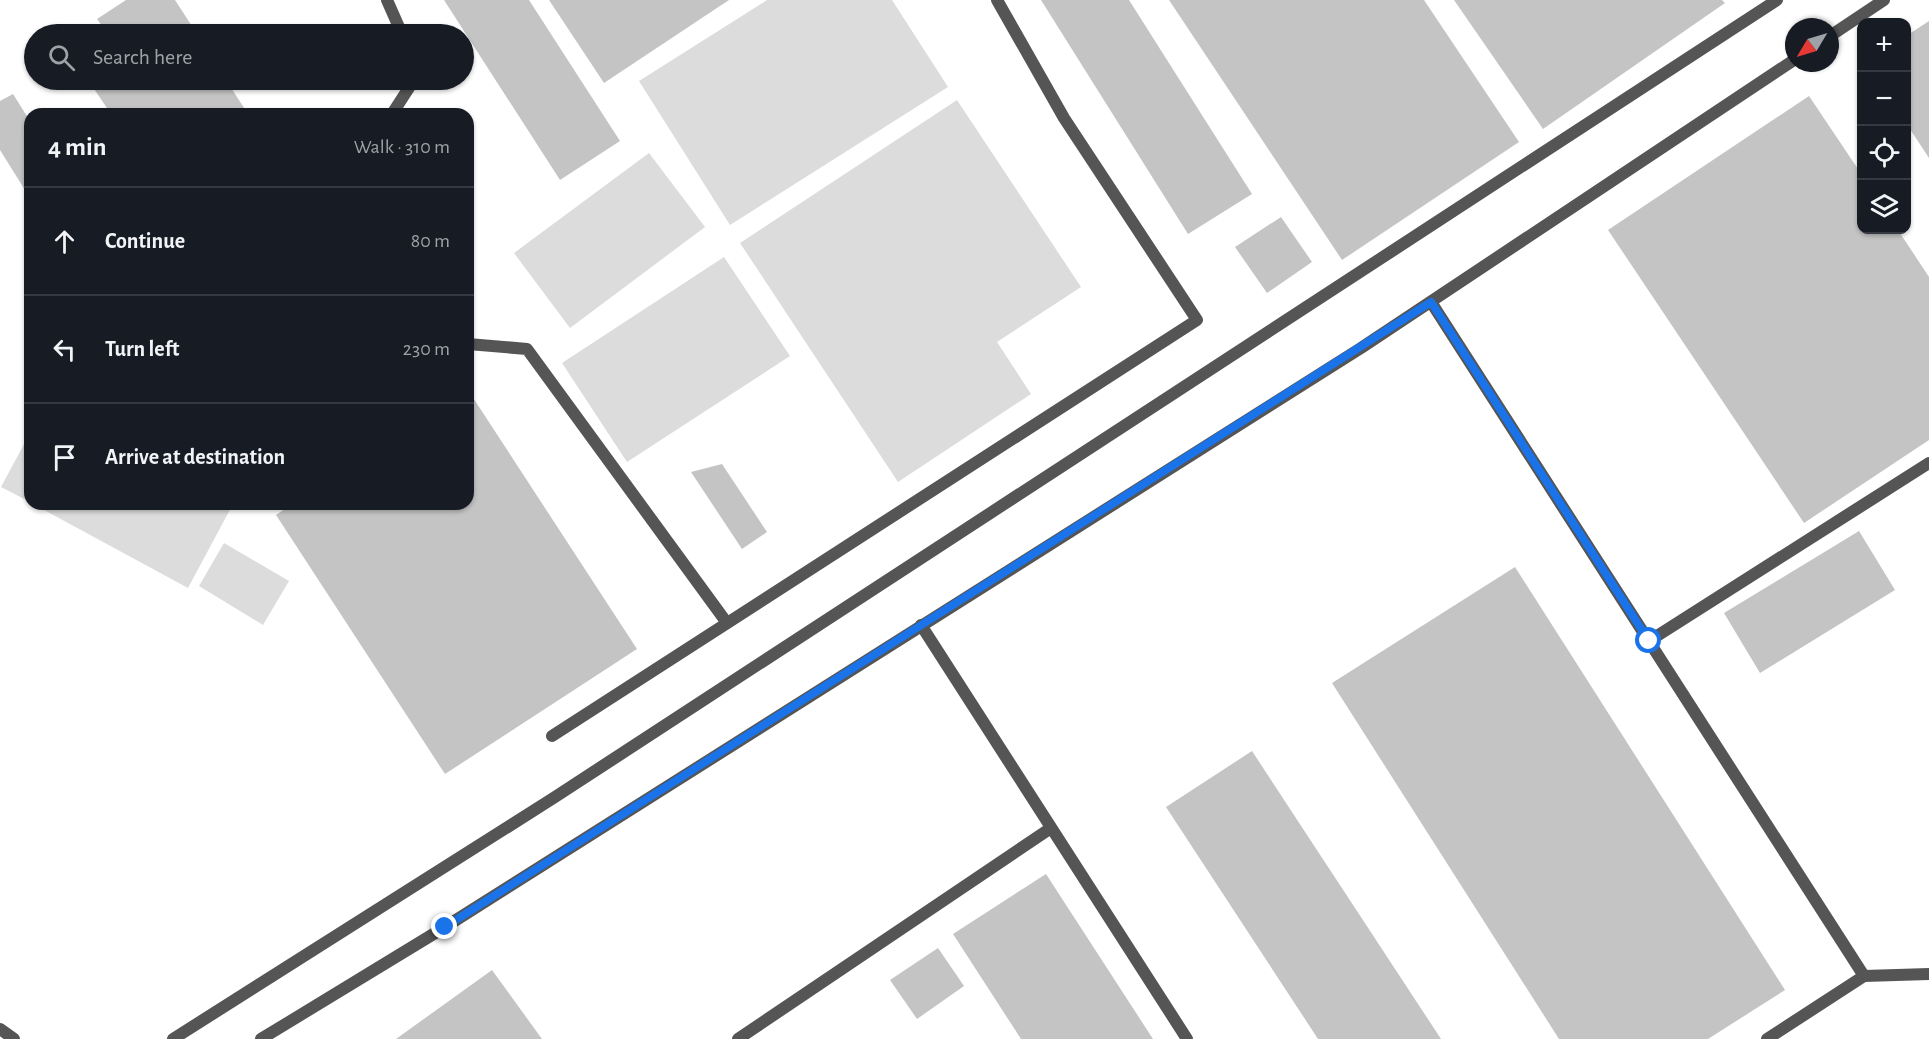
<!DOCTYPE html>
<html lang="en">
<head>
<meta charset="utf-8">
<style>
	body { margin:0; font-family:"Alegreya Sans",sans-serif; background:#242831; color:#f1f3f6 }
	.controls { position:absolute; right:18px; top:18px; display:grid; overflow:hidden; border-radius:12px; box-shadow:0 2px 4px #0004 }
	.controls button { width:54px; height:54px; display:grid; place-items:center; padding:0; border:0; border-bottom:2px solid #363941; background:#171b24; color:#f1f3f6; font:30px sans-serif }
	.compass { position:absolute; left:1785px; top:18px; width:54px; height:54px; border-radius:50%; background:#171b24; box-shadow:0 2px 4px #0004; rotate:232deg }
	.stop { position:absolute; width:18px; height:18px; margin:-14px; border:4px solid #1a73e8; border-radius:50%; background:#fff }
	.stop.end { background:#1a73e8; border-color:#fff; box-shadow:0 2px 6px #0008 }
	.list { margin:0; padding:0; list-style:none }
	h2 { display:flex; justify-content:space-between; align-items:center; height:78px; margin:0; padding:0 24px; font-size:26px }
	h2 small { font-size:20px; font-weight:400; color:#9ea1a6 }
	.list li { display:grid; grid-template-columns:39px 1fr auto; gap:18px; align-items:center; box-sizing:border-box; height:108px; padding:0 24px; border-top:2px solid #363941 }
	.list b { display:block; font-size:22px; white-space:nowrap }
	.list em { font-size:20px; font-style:normal; color:#9ea1a6 }
	.icon { flex:none; width:33px; height:33px; fill:none; stroke:currentColor; stroke-width:2; stroke-linecap:round; stroke-linejoin:round }
	.map { position:relative; flex:none; width:1929px; height:1039px; overflow:hidden }
	.search { position:absolute; background:#171b24; box-shadow:0 2px 4px #0004; left:24px; top:24px; width:450px; height:66px; display:flex; align-items:center; gap:15px; box-sizing:border-box; padding:0 21px; border-radius:33px; color:#9ea1a6; font-size:22px }
	.panel { position:absolute; background:#171b24; box-shadow:0 2px 4px #0004; left:24px; top:108px; width:450px; height:402px; border-radius:18px }
	.map>svg:first-child { display:block }
	.green { fill:#dcdcdc }
	.building { fill:#c4c4c4 }
	.lines { fill:none; stroke-linecap:round; stroke-linejoin:round }
	.lane { stroke:#555; stroke-width:12 }
	.route { stroke:#1a73e8; stroke-width:8 }
</style>
</head>
<body>
<div class="map">
<svg width="1929" height="1039" viewBox="0 0 1929 1039">
	<rect width="100%" height="100%" fill="#fff"/>
	<!-- green -->
	<g class="green">
		<polygon points="767,0 892,0 948,87 730,225 639,81"/>
		<polygon points="957,100 1081,287 997,342 1031,394 898,482 740,243"/>
		<polygon points="649,153 705,227 570,328 514,253"/>
		<polygon points="724,257 790,356 627,462 562,363"/>
		<polygon points="30,433 30,502 1,487"/>
		<polygon points="33,504 233,504 188,588"/>
		<polygon points="224,543 289,581 263,625 199,586"/>
	</g>
	<!-- building -->
	<g class="building">
		<polygon points="126,0 175,0 197,34 108,34 97,19"/>
		<polygon points="444,0 529,0 620,141 560,180"/>
		<polygon points="549,0 729,0 604,83"/>
		<polygon points="1041,0 1129,0 1252,194 1188,234"/>
		<polygon points="1169,0 1424,0 1519,142 1342,260"/>
		<polygon points="1454,0 1722,0 1725,3 1543,129"/>
		<polygon points="1929,21 1929,158 1906,123 1906,36"/>
		<polygon points="88,80 226,80 248,114 111,114"/>
		<polygon points="13,94 30,121 30,198 0,150 0,101"/>
		<polygon points="1809,96 1862,175 1862,230 1898,230 1929,277 1929,440 1804,523 1608,230"/>
		<polygon points="1281,217 1312,262 1267,293 1235,247"/>
		<polygon points="468,390 637,649 445,774 276,515 292,504 468,504"/>
		<polygon points="722,464 767,532 742,549 691,472"/>
		<polygon points="1859,531 1895,590 1760,673 1724,613"/>
		<polygon points="1515,567 1785,990 1708,1039 1559,1039 1332,683"/>
		<polygon points="1252,751 1441,1039 1318,1039 1166,807"/>
		<polygon points="1046,874 1153,1039 1021,1039 953,934"/>
		<polygon points="938,948 964,986 917,1019 890,980"/>
		<polygon points="492,970 542,1039 396,1039"/>
	</g>
	<g class="lines">
		<!-- lane -->
		<g class="lane">
			<polyline points="387,0 402,34"/>
			<polyline points="1830,36 1884,0"/>
			<polyline points="392,114 414,80"/>
			<polyline points="1431,302 1864,976 1767,1039"/>
			<polyline points="468,344 527,349 727,623"/>
			<polyline points="921,625 1187,1039"/>
			<polyline points="1649,641 1929,463"/>
			<polyline points="552,736 1197,320 1064,118 997,0"/>
			<polyline points="1864,976 1929,974"/>
			<polyline points="0,1029 14,1039"/>
			<polyline points="173,1039 555,797 1777,0"/>
			<polyline points="261,1039 445,927 1361,348 1794,60"/>
			<polyline points="738,1039 1051,828"/>
		</g>
	</g>
	<g class="lines">
		<!-- route -->
		<polyline class="route" points="445,927 1431,302 1649,641"/>
	</g>
</svg>
<div class="controls">
<button>+</button>
<button>−</button>
<button><svg class="icon" aria-label="locate" viewBox="0 0 24 24"><circle cx="12" cy="12" r="6"/><path d="M12 2v4M12 18v4M2 12h4M18 12h4"/></svg></button>
<button><svg class="icon" aria-label="layers" viewBox="0 0 24 24"><path d="M12 4l9 5-9 5-9-5zM3 14l9 5 9-5"/></svg></button>
</div>
<svg class="compass" viewBox="-18 -18 36 36"><path d="M0-13l5 13h-10z" fill="#e53935"/><path d="M0 13l5-13h-10z" fill="#9ea1a6"/></svg>
<div class="stop" style="left:1649px;top:641px"></div>
<div class="stop end" style="left:445px;top:927px"></div>
<div class="search"><svg class="icon" aria-label="search" viewBox="0 0 24 24"><circle cx="10" cy="10" r="6"/><path d="M15 15l6 6"/></svg>Search here</div>
<section class="panel">
<h2>4 min<small>Walk · 310 m</small></h2>
<ul class="list">
<li><svg class="icon" aria-label="ahead" viewBox="0 0 24 24"><path d="M12 20V5M6 11l6-6 6 6"/></svg><div><b>Continue</b></div><em>80 m</em></li>
<li><svg class="icon" aria-label="left" viewBox="0 0 24 24"><path d="M17 20v-9H6M10 6l-5 5 5 5"/></svg><div><b>Turn left</b></div><em>230 m</em></li>
<li><svg class="icon" aria-label="arrive" viewBox="0 0 24 24"><path d="M6 21V4h12l-3 4 3 4H6"/></svg><div><b>Arrive at destination</b></div></li>
</ul>
</section>
</div>
</body>
</html>
